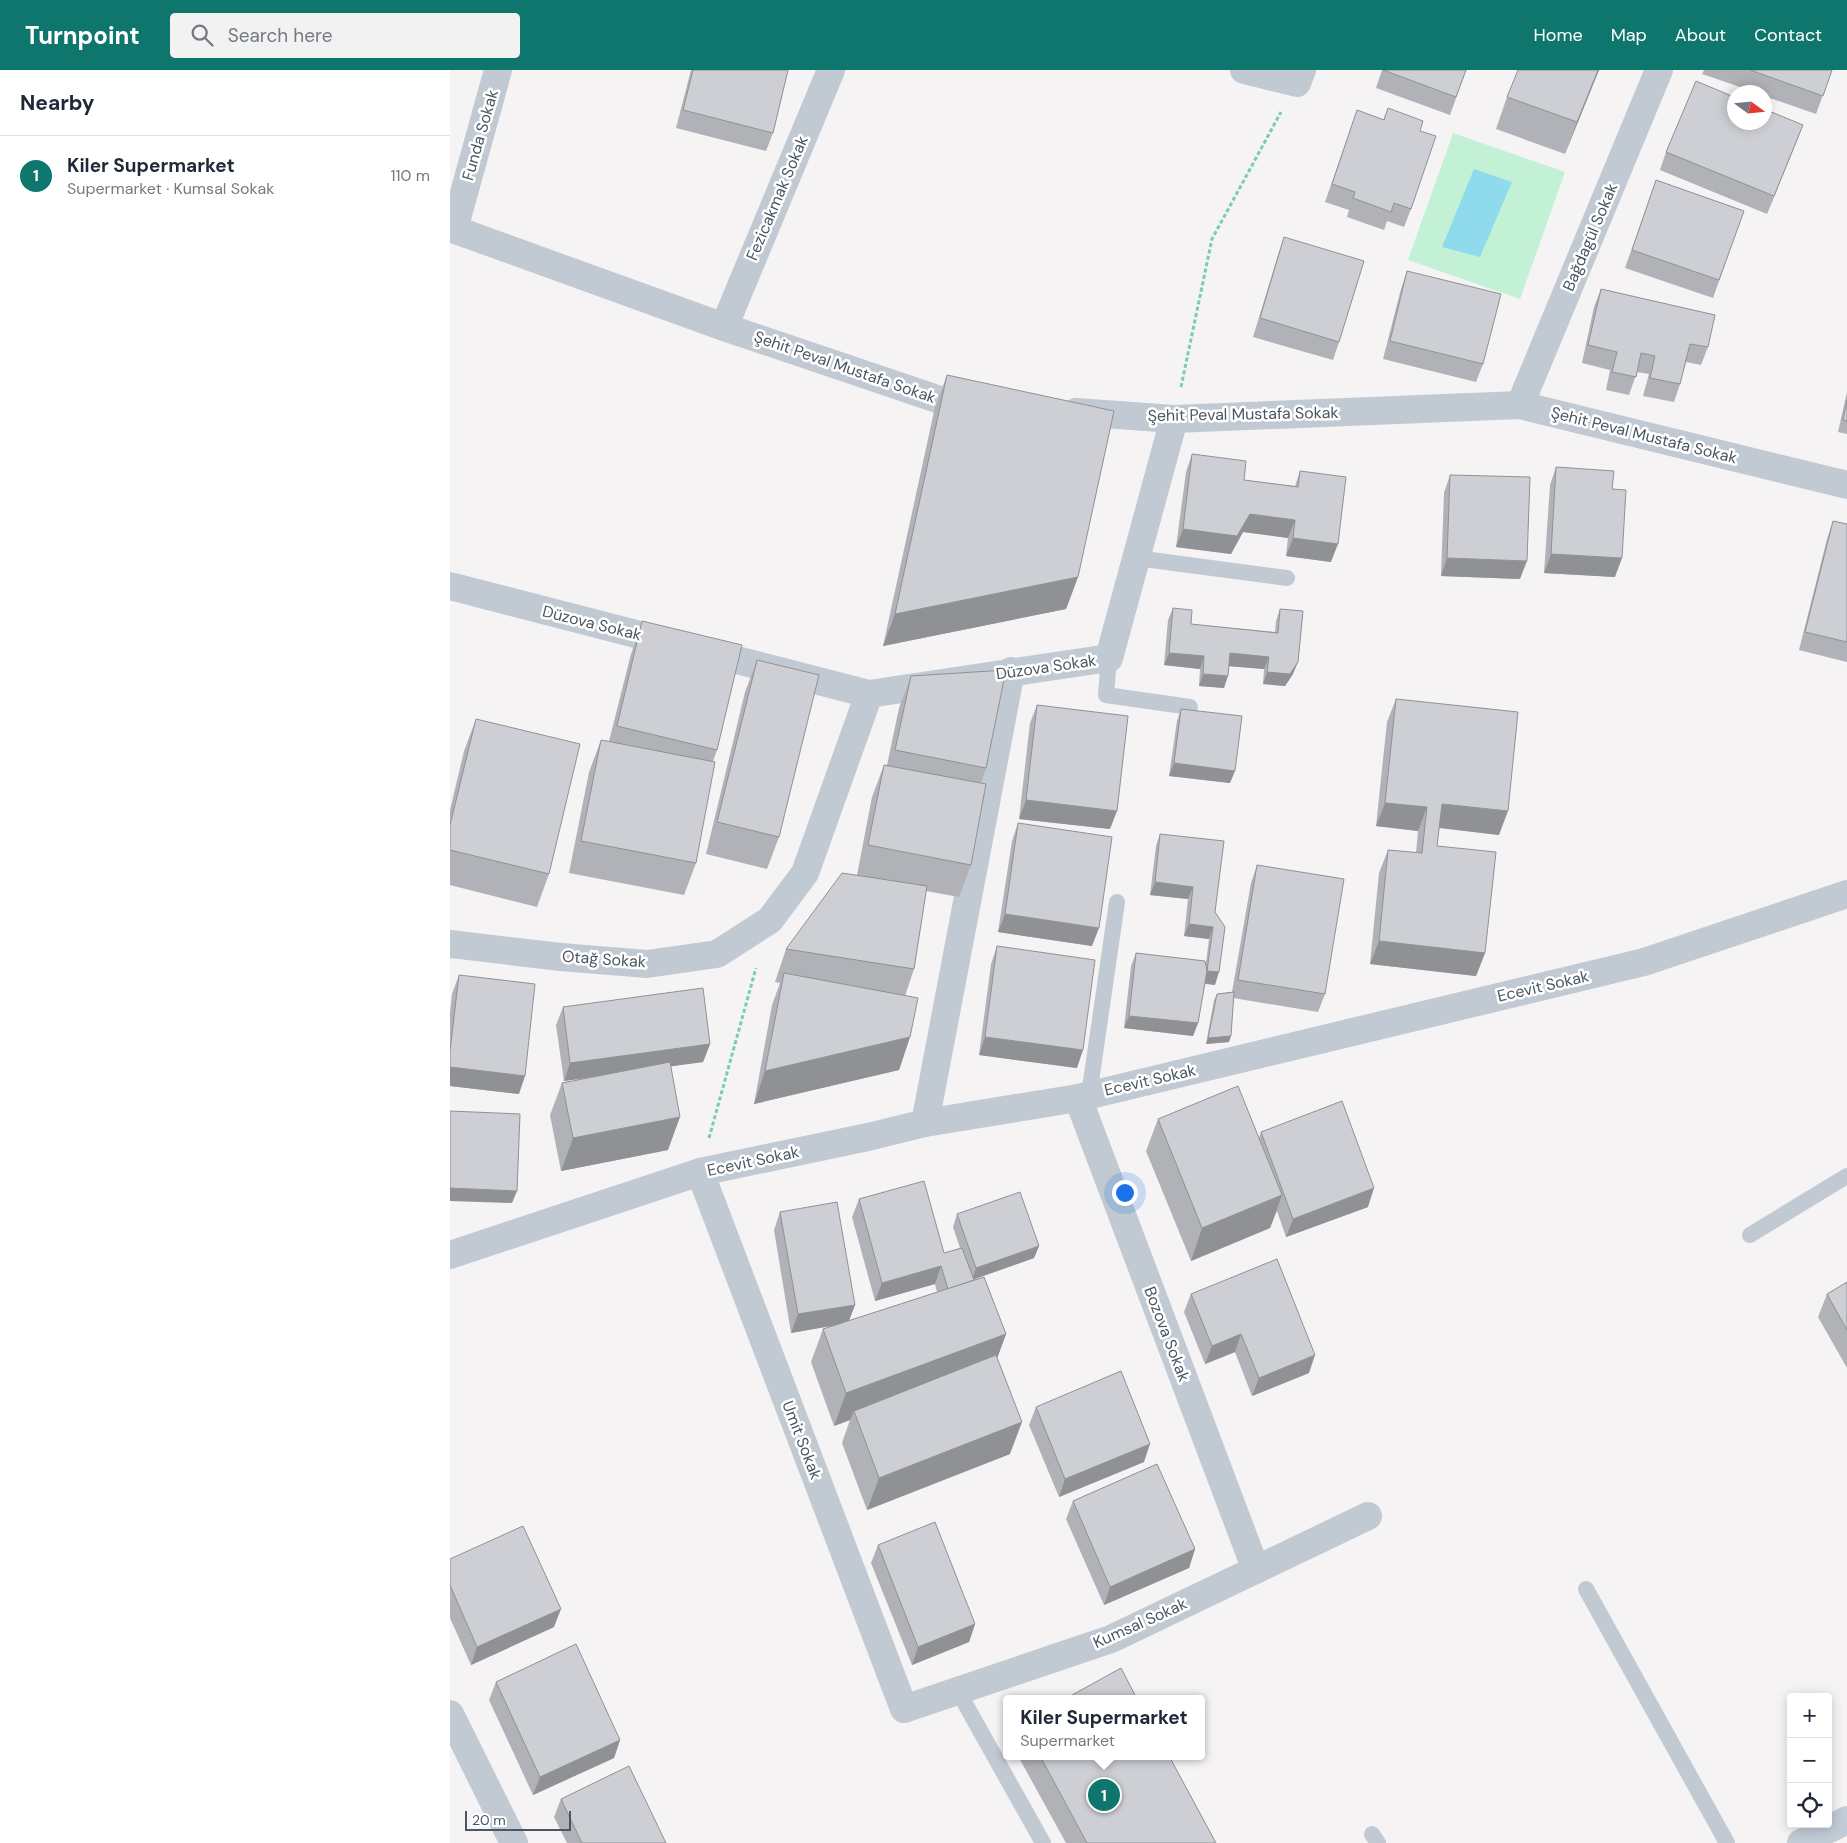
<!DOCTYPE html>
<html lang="en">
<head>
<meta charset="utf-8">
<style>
	body { margin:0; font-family:"DM Sans",sans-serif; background:#f2f2f3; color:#1f2937 }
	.controls { position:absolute; right:15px; bottom:15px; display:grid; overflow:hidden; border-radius:5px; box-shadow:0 2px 12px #0003 }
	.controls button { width:45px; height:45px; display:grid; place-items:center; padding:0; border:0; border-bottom:1px solid #e0e1e3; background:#fff; color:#1f2937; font:25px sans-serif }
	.compass { position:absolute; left:1277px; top:15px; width:45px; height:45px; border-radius:50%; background:#fff; box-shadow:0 2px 12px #0003; rotate:105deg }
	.scale { position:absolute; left:15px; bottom:12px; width:106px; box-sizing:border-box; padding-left:5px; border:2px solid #4a5661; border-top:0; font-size:14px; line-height:18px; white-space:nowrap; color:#4a5661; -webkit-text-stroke:4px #fff; paint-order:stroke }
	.you { position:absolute; left:674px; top:1122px; width:18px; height:18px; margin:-12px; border:4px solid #fff; border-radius:50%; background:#1a73e8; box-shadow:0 0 0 8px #1a73e833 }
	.badge { display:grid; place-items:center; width:32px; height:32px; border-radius:50%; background:#0f766e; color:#fff; font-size:16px; font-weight:700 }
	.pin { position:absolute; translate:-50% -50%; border:2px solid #fff; box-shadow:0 1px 5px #0006 }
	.popup { position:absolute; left:553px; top:1625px; width:202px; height:65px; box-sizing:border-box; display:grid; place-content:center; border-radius:5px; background:#fff; filter:drop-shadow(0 1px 4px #0005); font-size:16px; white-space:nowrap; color:#747a83 }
	.popup b { font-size:19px; color:#1f2937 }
	.popup::after { content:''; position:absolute; left:50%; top:100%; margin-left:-10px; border:10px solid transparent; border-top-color:#fff }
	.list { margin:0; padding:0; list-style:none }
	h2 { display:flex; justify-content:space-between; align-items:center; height:65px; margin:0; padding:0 20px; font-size:21px }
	h2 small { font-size:16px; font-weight:400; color:#747a83 }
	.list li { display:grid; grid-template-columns:32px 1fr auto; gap:15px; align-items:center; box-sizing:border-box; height:80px; padding:0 20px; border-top:1px solid #e0e1e3 }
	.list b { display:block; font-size:19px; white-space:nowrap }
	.list p { margin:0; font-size:16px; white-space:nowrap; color:#747a83 }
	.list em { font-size:16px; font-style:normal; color:#747a83 }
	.icon { flex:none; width:28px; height:28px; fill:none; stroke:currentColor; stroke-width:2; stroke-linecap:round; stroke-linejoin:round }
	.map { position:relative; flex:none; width:1397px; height:1773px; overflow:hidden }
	header { display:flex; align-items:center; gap:30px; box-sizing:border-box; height:70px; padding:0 25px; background:#0f766e; color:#fff }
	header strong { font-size:24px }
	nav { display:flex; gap:28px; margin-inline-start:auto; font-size:18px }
	.search { width:350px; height:45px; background:#f2f2f3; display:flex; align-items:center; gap:12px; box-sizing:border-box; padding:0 18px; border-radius:5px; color:#747a83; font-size:19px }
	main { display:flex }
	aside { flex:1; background:#fff }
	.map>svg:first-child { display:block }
	.green { fill:#c3f1d5 }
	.water { fill:#90daee }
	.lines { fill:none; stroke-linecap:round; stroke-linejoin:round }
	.path { stroke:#7ad0a6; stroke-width:3; stroke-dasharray:4 2.5; stroke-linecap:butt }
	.service { stroke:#c1cad2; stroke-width:16 }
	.minor { stroke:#c1cad2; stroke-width:28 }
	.secondary { stroke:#c1cbd6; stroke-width:28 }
	.wall { fill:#b0b2b7 }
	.shaded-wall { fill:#909195 }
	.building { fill:#cdcfd5; stroke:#909195 }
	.labels { text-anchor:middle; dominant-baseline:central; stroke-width:5; stroke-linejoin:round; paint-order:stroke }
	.street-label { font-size:16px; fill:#4a5661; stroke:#fff }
</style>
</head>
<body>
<header>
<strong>Turnpoint</strong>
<div class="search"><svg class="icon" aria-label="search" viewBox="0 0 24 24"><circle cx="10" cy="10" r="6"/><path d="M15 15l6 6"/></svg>Search here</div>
<nav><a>Home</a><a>Map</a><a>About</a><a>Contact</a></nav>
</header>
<main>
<aside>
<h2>Nearby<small></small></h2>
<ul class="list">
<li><span class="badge">1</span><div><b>Kiler Supermarket</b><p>Supermarket · Kumsal Sokak</p></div><em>110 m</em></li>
</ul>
</aside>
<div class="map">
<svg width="1397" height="1773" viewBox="0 0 1397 1773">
	<rect width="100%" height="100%" fill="#f5f3f3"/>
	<!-- green -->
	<polygon class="green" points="1003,63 1115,102 1070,229 958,190"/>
	<!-- water -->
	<polygon class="water" points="1024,99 1062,112 1030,187 992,177"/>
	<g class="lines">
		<!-- path -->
		<g class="path">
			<polyline points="731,317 762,169 831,42"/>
			<polyline points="259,1068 306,898"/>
		</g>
		<!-- service -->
		<g class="service">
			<polyline points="686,488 837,508"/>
			<polyline points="659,588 656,625 740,637"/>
			<polyline points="639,1025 667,832"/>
			<polyline points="1300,1165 1397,1106"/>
			<polyline points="1136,1519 1277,1773"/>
			<polyline points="508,1621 593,1773"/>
			<polyline points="922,1764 928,1773"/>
		</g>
		<!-- minor -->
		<g class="minor">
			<polyline points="794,0 847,13 852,0"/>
			<polyline points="0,158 274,257 499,333 524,334"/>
			<polyline points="4,159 48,0"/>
			<polyline points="274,257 381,0"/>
			<polyline points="1070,335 1209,0"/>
			<polyline points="626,342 724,349 1070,335 1397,415"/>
			<polyline points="0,516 419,624 659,588 724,349"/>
			<polyline points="0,874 111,887 197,894 267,884 320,850 355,803 419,624"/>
			<polyline points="628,1028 806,1500"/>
			<polyline points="475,1053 561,601"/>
			<polyline points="250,1102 454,1639 661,1569 918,1446"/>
			<polyline points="0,1185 250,1102 418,1067 475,1053 628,1028 1194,892 1397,824"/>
			<polyline points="0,1644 64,1773"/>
		</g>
		<!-- secondary -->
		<polyline class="secondary" points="1351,1773 1397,1750"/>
	</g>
	<!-- wall -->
	<g class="wall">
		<polygon points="241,0 338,0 323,63 316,81 226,58"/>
		<polygon points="932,0 1016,0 1000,45 926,18"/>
		<polygon points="1149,0 1115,84 1046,59 1057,27"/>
		<polygon points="1254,0 1382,0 1366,44 1314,26 1314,22 1305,22 1252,4"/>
		<polygon points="938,38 970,61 961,139 954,157 937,151 934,160 897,147 899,140 875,132 907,40 933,50"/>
		<polygon points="1353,55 1317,144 1210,100 1216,82"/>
		<polygon points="1206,110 1294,141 1263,228 1175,198"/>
		<polygon points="834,167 889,272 883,290 803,267 828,185"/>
		<polygon points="957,201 1033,294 1026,312 933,289 951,219"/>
		<polygon points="1151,219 1258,277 1251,295 1236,292 1230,314 1224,332 1193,326 1199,304 1187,302 1179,325 1156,320 1160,300 1132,293 1144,237"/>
		<polygon points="497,305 628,507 616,539 433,576 485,337"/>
		<polygon points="1397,322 1397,364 1388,362"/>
		<polygon points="742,384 794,410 845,416 850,401 881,492 836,486 838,468 793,462 781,484 726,477 736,402"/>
		<polygon points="1106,397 1162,419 1165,507 1094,503 1100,415"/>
		<polygon points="1000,405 1070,509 991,506 994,423"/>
		<polygon points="1383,451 1397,454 1397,592 1349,580 1377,469"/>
		<polygon points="723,538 741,554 825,562 826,551 830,539 843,604 835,616 813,614 814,599 779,596 774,618 749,616 750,599 714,595 718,550"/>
		<polygon points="192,551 267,680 263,691 246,793 234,825 119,803 139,702 151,670 159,671 181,584"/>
		<polygon points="307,590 329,767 317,799 256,784 295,622"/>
		<polygon points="461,606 536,698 531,713 521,795 509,827 476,821 464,899 455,926 460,967 449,1000 304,1034 322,935 330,913 325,912 336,879 407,805 422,727 434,695 437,695 449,638"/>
		<polygon points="946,629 1049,765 989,758 987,776 1035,883 1026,906 920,894 929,803 938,780 966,783 968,761 926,756 937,652"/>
		<polygon points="587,635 660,759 569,749 580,653"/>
		<polygon points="731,639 780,713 719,706 727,651"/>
		<polygon points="26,649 99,804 87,837 0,815 0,740 14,681"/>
		<polygon points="568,753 642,876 548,862 562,771"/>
		<polygon points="710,764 765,842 765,915 755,914 748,953 743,966 674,958 681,896 686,883 756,893 759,869 734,866 738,829 700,825 706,776"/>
		<polygon points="807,795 875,924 868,942 783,928 779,972 756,974 764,930 767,924 782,922 801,813"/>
		<polygon points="547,876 627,998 529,985 541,894"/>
		<polygon points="9,905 69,1024 0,1016 0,942 2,924"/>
		<polygon points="113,937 260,974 253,992 221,996 218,1080 111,1101 100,1045 112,1013 148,1006 114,1011 106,955"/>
		<polygon points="708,1049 809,1068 811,1062 918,1137 836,1167 827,1141 820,1158 741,1191 696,1081"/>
		<polygon points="409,1129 494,1183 510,1178 503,1157 507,1144 589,1176 584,1188 524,1209 556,1264 547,1288 560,1384 417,1440 392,1373 400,1350 384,1356 361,1292 373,1259 386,1255 341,1263 324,1160 330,1142 405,1235 399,1251 487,1222 485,1214 425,1231 402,1147"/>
		<polygon points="1397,1212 1397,1298 1368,1247 1377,1224"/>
		<polygon points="741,1224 859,1303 802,1326 785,1282 755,1294 734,1242"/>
		<polygon points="586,1337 694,1392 609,1427 579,1355"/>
		<polygon points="623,1431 745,1479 739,1498 654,1535 616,1449"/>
		<polygon points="428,1475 525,1554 519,1572 462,1595 421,1493"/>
		<polygon points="0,1489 104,1557 21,1595 0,1548"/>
		<polygon points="46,1612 170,1670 164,1688 83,1725 39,1630"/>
		<polygon points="568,1686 719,1686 766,1773 616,1773"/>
		<polygon points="111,1729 216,1773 117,1773 104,1747"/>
	</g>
	<!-- shaded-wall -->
	<g class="shaded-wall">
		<polygon points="1148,0 1149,0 1115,84 1127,52"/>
		<polygon points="1353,55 1346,73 1317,144 1324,126"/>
		<polygon points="800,444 845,450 838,468 793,462 781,484 726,477 733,459"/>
		<polygon points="843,468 888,474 881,492 836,486"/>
		<polygon points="1101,484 1172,488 1165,507 1094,503"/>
		<polygon points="997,488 1077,491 1070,509 991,506"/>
		<polygon points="628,507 616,539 433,576 445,544"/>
		<polygon points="719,583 754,586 750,599 714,595"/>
		<polygon points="780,583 819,587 814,599 776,596"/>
		<polygon points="848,592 843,604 835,616 813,614 817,602"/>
		<polygon points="753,604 778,606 774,618 749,616"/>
		<polygon points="724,693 785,701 780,713 719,706"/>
		<polygon points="576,730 667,741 660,759 569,749"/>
		<polygon points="935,733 977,737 968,761 926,756"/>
		<polygon points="992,734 1058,741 1049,765 983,757"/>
		<polygon points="705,812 743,817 738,829 700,825"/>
		<polygon points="555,844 649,858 642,876 548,862"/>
		<polygon points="739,854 763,857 759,869 734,866"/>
		<polygon points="929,871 1035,883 1026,906 920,894"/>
		<polygon points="757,901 769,902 765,915 753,913"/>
		<polygon points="679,946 748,953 743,966 674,958"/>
		<polygon points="781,966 779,972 756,974 758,968"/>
		<polygon points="460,967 449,1000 304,1034 315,1001"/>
		<polygon points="535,967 633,980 627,998 529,985"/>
		<polygon points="260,974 253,992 114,1011 120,993"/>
		<polygon points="0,997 75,1006 69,1024 0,1016"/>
		<polygon points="230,1047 218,1080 111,1101 123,1068"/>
		<polygon points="0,1118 67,1121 62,1133 0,1131"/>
		<polygon points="924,1118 918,1137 836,1167 843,1149"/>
		<polygon points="832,1125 820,1158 741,1191 752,1158"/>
		<polygon points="589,1176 584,1188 522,1210 526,1198"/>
		<polygon points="491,1196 485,1214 425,1231 432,1213"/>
		<polygon points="405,1235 398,1253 341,1263 348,1244"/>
		<polygon points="556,1264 544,1297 404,1341 400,1350 384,1356 396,1323"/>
		<polygon points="791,1264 785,1282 755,1294 762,1276"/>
		<polygon points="865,1285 859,1303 802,1326 809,1308"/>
		<polygon points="572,1352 560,1384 417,1440 429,1408"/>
		<polygon points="700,1374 694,1392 609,1427 615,1409"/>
		<polygon points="745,1479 739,1498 654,1535 660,1517"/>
		<polygon points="111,1539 104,1557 21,1595 27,1577"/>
		<polygon points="525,1554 519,1572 462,1595 468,1577"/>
		<polygon points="170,1670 164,1688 83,1725 90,1707"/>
	</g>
	<!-- building -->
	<g class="building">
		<polygon points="243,0 338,0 323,63 233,40"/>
		<polygon points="933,0 1016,0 1006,27"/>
		<polygon points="1068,0 1148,0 1127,52 1057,27"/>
		<polygon points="1300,0 1382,0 1373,26"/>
		<polygon points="1246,11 1284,27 1284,52 1314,52 1314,39 1353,55 1324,126 1216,82"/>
		<polygon points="938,38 973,51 970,61 986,66 961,139 944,133 941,142 903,128 905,122 882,114 907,40 934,50"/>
		<polygon points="1206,110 1294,141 1269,210 1182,180"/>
		<polygon points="834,167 914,191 889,272 810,248"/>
		<polygon points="957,201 1051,224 1033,294 940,271"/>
		<polygon points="1151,219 1265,245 1258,277 1240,274 1230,314 1200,308 1205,286 1191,283 1186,307 1162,302 1167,282 1138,275"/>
		<polygon points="497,305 664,341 628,507 445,544"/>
		<polygon points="1397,330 1397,351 1393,350"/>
		<polygon points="742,384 796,391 794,410 848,417 850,401 896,407 888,474 843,468 845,450 800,444 787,466 733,459"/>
		<polygon points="1106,397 1164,401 1162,419 1176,420 1172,488 1101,484"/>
		<polygon points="1000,405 1080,407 1077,491 997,488"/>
		<polygon points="1383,451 1397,454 1397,572 1355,562"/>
		<polygon points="723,538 742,540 741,554 828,563 830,539 853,541 848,592 840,604 817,602 819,587 780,583 778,606 753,604 754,586 719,583"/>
		<polygon points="192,551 292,575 267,680 167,656"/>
		<polygon points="307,590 369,605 329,767 267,752"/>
		<polygon points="556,600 536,698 445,680 461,606"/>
		<polygon points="946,629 1068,642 1058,741 992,734 987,776 1046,782 1035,883 929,871 938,780 972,783 977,737 935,733"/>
		<polygon points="587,635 678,646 667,741 576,730"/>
		<polygon points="731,639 792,646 785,701 724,693"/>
		<polygon points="26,649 130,674 99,804 0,780 0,755"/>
		<polygon points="151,670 265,692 246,793 131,771"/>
		<polygon points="434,695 536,714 521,795 418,775"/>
		<polygon points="568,753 662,767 649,858 555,844"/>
		<polygon points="710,764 774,771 765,842 775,857 769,902 757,901 748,953 679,946 686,883 755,891 757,901 763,857 739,854 743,817 705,812"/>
		<polygon points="807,795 894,809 875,924 788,910"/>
		<polygon points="392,803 477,816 464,899 336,879"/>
		<polygon points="547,876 645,890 633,980 535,967"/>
		<polygon points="334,903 468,928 460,967 315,1001"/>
		<polygon points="9,905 85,914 75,1006 0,997 0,981"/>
		<polygon points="253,918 260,974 120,993 113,937"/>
		<polygon points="784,922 781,966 758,968 767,924"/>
		<polygon points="220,992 230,1047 123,1068 112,1013"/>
		<polygon points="788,1016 832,1125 752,1158 708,1049"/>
		<polygon points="892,1031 924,1118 843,1149 811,1062"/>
		<polygon points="0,1041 70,1044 67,1121 0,1118"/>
		<polygon points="474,1111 494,1183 512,1178 524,1210 498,1219 491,1196 432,1213 409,1129"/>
		<polygon points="570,1122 589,1176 526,1198 507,1144"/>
		<polygon points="387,1132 405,1235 348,1244 330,1142"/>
		<polygon points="827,1189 865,1285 809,1308 791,1264 762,1276 741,1224"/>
		<polygon points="534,1207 556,1264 396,1323 373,1259"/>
		<polygon points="1397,1212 1397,1260 1377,1224"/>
		<polygon points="546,1285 572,1352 429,1408 404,1341"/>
		<polygon points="671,1301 700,1374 615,1409 586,1337"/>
		<polygon points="707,1394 745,1479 660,1517 623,1431"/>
		<polygon points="485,1452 525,1554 468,1577 428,1475"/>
		<polygon points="73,1456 111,1539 27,1577 0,1515 0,1489"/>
		<polygon points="126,1574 170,1670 90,1707 46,1612"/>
		<polygon points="671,1598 687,1629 615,1629"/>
		<polygon points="590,1686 719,1686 766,1773 637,1773"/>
		<polygon points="179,1696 216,1773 132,1773 111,1729"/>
	</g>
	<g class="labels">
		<!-- street labels -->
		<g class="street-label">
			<text transform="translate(30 65) rotate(-74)">Funda Sokak</text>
			<text transform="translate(327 128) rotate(-67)">Fezicakmak Sokak</text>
			<text transform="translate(1140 167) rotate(-67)">Bağdagül Sokak</text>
			<text transform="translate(395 297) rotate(19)">Şehit Peval Mustafa Sokak</text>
			<text transform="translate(793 344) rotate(-1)">Şehit Peval Mustafa Sokak</text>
			<text transform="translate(1194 365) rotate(14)">Şehit Peval Mustafa Sokak</text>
			<text transform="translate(142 553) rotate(14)">Düzova Sokak</text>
			<text transform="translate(596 597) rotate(-8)">Düzova Sokak</text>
			<text transform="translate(154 889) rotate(4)">Otağ Sokak</text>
			<text transform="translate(1093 916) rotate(-13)">Ecevit Sokak</text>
			<text transform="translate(700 1010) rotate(-13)">Ecevit Sokak</text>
			<text transform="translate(303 1091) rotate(-12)">Ecevit Sokak</text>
			<text transform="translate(717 1264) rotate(69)">Bozova Sokak</text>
			<text transform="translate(352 1370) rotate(69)">Umit Sokak</text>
			<text transform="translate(690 1553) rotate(-24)">Kumsal Sokak</text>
		</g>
	</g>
</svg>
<div class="controls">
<button>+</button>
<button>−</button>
<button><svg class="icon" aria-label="locate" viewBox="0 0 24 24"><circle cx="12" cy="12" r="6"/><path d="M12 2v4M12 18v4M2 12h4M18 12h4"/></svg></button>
</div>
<svg class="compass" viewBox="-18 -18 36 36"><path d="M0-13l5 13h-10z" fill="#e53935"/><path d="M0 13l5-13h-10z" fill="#747a83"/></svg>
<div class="scale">20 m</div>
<div class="you"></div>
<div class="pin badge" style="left:654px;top:1725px">1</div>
<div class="popup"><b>Kiler Supermarket</b>Supermarket</div>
</div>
</main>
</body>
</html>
